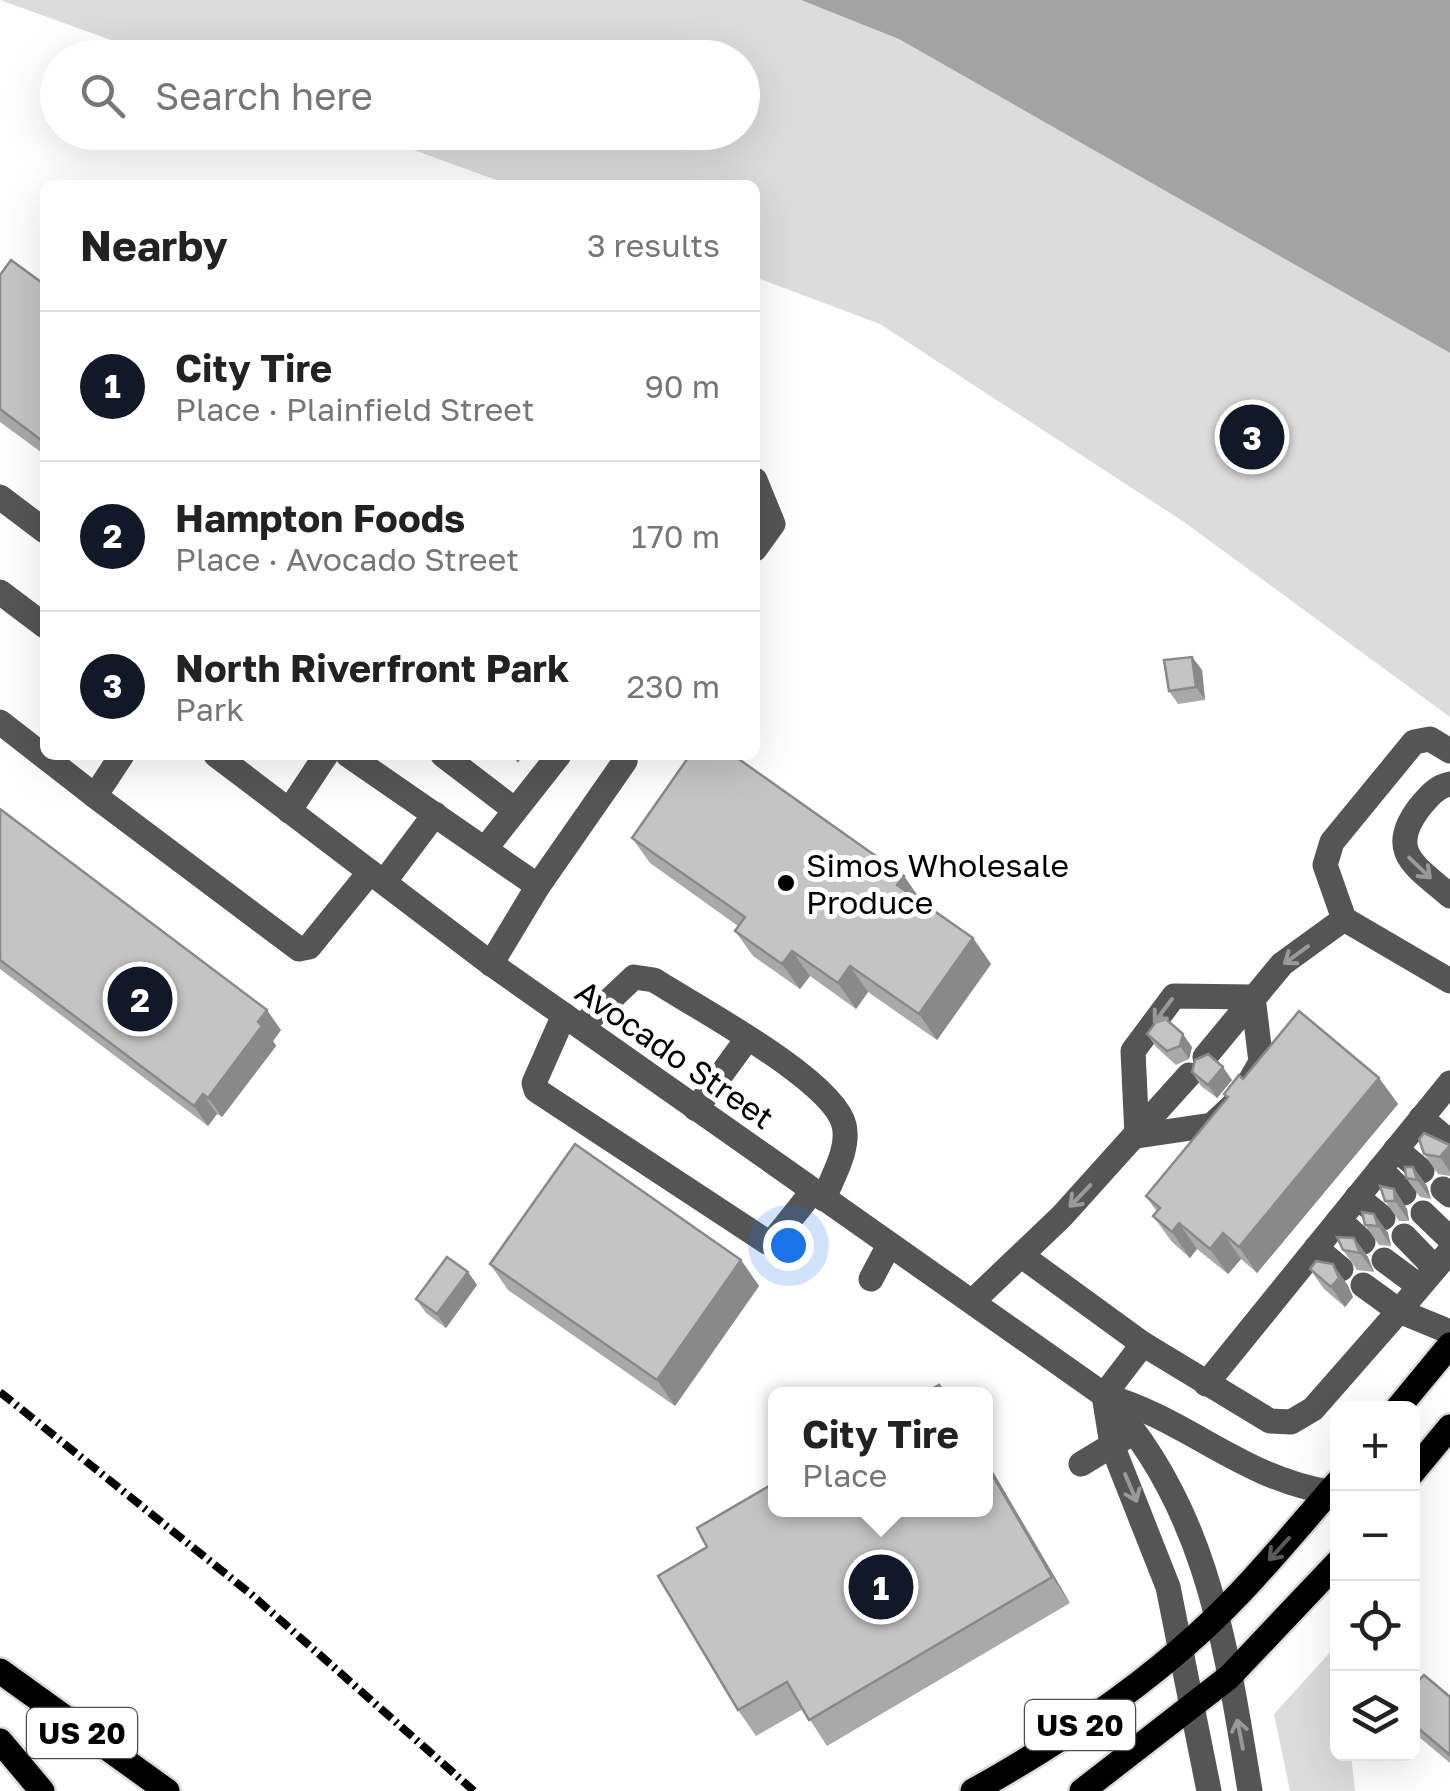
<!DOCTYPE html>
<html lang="en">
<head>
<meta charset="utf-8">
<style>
	body { margin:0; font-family:"Golos Text",sans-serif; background:#f2f2f2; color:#222 }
	.controls { position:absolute; right:30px; bottom:30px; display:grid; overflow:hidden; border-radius:15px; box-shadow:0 10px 40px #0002 }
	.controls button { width:90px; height:90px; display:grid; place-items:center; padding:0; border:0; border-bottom:2px solid #e0e0e0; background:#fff; color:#222; font:50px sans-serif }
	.you { position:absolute; left:788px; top:1245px; width:35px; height:35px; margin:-25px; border:8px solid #fff; border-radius:50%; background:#1a73e8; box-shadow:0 0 0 15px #1a73e833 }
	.badge { display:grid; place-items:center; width:65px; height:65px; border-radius:50%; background:#111827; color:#fff; font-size:32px; font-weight:700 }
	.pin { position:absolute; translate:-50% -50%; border:5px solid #fff; box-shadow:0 2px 10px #0006 }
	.popup { position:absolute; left:768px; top:1387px; width:225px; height:130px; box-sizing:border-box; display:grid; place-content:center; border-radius:15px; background:#fff; filter:drop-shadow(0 2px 8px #0005); font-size:32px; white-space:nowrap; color:#767676 }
	.popup b { font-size:38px; color:#222 }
	.popup::after { content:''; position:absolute; left:50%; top:100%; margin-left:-20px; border:20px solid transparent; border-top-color:#fff }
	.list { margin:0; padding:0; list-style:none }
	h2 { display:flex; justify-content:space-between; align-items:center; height:130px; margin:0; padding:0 40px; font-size:42px }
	h2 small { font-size:32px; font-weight:400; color:#767676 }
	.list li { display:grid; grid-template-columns:65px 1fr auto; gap:30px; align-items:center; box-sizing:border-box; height:150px; padding:0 40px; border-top:2px solid #e0e0e0 }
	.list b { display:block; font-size:38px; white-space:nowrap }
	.list p { margin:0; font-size:32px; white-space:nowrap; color:#767676 }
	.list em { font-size:32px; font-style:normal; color:#767676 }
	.icon { flex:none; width:55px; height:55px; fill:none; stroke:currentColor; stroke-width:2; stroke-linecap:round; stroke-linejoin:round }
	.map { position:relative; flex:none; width:1450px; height:1791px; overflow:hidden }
	.search { position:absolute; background:#fff; box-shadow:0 10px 40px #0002; left:40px; top:40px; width:720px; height:110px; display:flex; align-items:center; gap:25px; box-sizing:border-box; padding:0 35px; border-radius:55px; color:#767676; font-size:38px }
	.panel { position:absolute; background:#fff; box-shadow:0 10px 40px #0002; left:40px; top:180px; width:720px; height:580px; border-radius:15px }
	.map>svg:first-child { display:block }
	.green { fill:#dcdcdc }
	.water { fill:#a3a3a3 }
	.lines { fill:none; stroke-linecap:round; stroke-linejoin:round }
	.major-casing { stroke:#dbdbdb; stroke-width:30 }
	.minor { stroke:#555; stroke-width:25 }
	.major { stroke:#000; stroke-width:25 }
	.rail { stroke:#000; stroke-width:8; stroke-dasharray:15 5 2.5 5; stroke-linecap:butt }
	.wall { fill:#a9a9a9 }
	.shaded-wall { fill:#898989 }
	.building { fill:#c4c4c4; stroke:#898989; stroke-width:2.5 }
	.oneway { stroke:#999 }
	.oneway2 { stroke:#595959 }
	.poi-dot { fill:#000; stroke:#fff; stroke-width:4 }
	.labels { text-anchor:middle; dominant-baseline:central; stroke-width:10; stroke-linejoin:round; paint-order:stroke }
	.shield { fill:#fff; stroke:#4c4c4c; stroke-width:2.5 }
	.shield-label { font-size:30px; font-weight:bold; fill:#000 }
	.poi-label { font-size:32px; fill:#000; stroke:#fff; text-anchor:start }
	.street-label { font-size:32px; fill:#000; stroke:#fff }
</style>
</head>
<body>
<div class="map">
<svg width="1450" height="1791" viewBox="0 0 1450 1791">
	<rect width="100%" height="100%" fill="#fff"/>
	<!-- green -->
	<g class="green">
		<polygon points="0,0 801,0 899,38 1450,353 1450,717 1184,522 880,324 755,277 755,185 510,185 367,133 742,132 742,58 158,57"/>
		<polygon points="1333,1649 1338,1652 1338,1754 1351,1754 1355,1791 1290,1791 1274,1714"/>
	</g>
	<!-- water -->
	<polygon class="water" points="801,0 1450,0 1450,353 899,39"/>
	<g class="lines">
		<!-- major casing -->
		<g class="major-casing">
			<g id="major">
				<polyline points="1398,1408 1450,1345"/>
				<polyline points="1412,1473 1450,1427"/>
				<polyline points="0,1671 167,1791"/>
				<polyline points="0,1741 42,1791"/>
				<path d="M 973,1791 C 1052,1747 1131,1695 1198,1634 C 1249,1588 1292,1534 1338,1482"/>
				<polyline points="1082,1791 1229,1677 1338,1562"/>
			</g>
		</g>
		<!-- minor -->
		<g class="minor">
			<polyline points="755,480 773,524 755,549"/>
			<polyline points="0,497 45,531"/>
			<polyline points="0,592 45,626"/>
			<polyline points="0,722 95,796"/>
			<polyline points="1450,751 1430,739 1414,742 1332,842 1325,865 1344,919 1450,981"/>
			<polyline points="122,755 95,796 299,949 309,947 370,872"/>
			<path d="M 216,755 L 490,963 L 1104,1395 C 1208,1507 1226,1647 1250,1791"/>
			<polyline points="348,755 538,886 625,761 622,755"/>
			<polyline points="443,755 515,810"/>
			<path d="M 1450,784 C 1437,786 1428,797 1419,808 C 1386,852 1416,866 1450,896"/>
			<polyline points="289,811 326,755"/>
			<polyline points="485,849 559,755"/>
			<polyline points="384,882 435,814"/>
			<polyline points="491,964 538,886"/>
			<polyline points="564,1015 534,1083 536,1090 767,1242 773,1241 813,1191"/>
			<path d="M 581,1027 L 634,977 L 654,980 C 696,1007 833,1080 844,1125 C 850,1149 832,1177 824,1199"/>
			<polyline points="1205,1057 1282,964 1344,919"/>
			<polyline points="696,1109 747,1039"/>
			<polyline points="1421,1118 1450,1142"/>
			<polyline points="1137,1136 1133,1051 1174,996 1253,997"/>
			<polyline points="1137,1136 1212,1125 1239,1100 1261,1062 1253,997"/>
			<polyline points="1396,1149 1422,1171"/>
			<polyline points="1380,1169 1404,1193"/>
			<polyline points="1443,1189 1450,1195"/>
			<polyline points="1357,1197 1383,1218"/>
			<polyline points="1423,1213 1450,1239"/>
			<polyline points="1339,1220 1363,1242"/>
			<polyline points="1404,1236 1435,1268"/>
			<polyline points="1316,1248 1341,1269"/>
			<polyline points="1022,1256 1143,1344 1270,1421 1291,1422 1313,1409 1399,1311 1450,1332"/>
			<polyline points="1384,1260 1419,1286"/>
			<polyline points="871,1279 889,1245"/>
			<polyline points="1363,1285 1399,1311 1450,1251"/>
			<polyline points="974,1300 1062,1216 1189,1075"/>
			<polyline points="1206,1384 1450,1083"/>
			<polyline points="1104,1395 1112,1445 1168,1587 1209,1791"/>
			<polyline points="1104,1395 1143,1344"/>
			<path d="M 1106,1396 C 1188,1420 1242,1478 1329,1492"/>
			<polyline points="1081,1464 1124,1438"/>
		</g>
		<!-- major -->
		<use href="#major" class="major"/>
		<!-- rail -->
		<polyline class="rail" points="0,1392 252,1595 474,1791"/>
	</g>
	<!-- wall -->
	<g class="wall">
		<polygon points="0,275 45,285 45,455 0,422"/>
		<polygon points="1192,657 1202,670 1205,700 1178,704 1169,691"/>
		<polygon points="0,809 281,1030 273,1041 276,1046 222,1117 217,1114 208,1126 0,969"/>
		<polygon points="632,838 904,876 922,902 973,938 991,964 937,1040 868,992 856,1009 810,976 800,989 753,956 735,931 738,926 650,863"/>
		<polygon points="1147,1034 1192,1047 1189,1059 1176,1065 1156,1047"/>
		<polygon points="1192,1072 1232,1080 1217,1098 1201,1086"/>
		<polygon points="1379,1078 1398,1104 1257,1273 1241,1259 1228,1274 1197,1249 1190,1258 1172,1242 1153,1216 1157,1212 1146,1196 1227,1098 1224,1094 1243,1079"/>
		<polygon points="1450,1146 1450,1176 1438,1174 1424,1154"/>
		<polygon points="1413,1167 1427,1186 1431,1199 1420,1197 1406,1178"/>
		<polygon points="1394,1189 1407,1209 1409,1221 1399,1221 1385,1201"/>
		<polygon points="1374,1214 1388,1233 1391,1246 1379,1245 1365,1225"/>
		<polygon points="1354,1238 1368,1257 1374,1272 1357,1270 1343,1250"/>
		<polygon points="741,1260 759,1286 675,1406 508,1290 490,1264"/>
		<polygon points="1310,1269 1347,1284 1353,1297 1345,1307 1324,1289"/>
		<polygon points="468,1272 477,1285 446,1328 426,1313 416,1299"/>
		<polygon points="986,1460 1070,1603 827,1746 803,1709 756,1736 738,1710 986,1510"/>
		<polygon points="1412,1688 1450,1697 1450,1763 1412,1731"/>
	</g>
	<!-- shaded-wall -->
	<g class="shaded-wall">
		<polygon points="1192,657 1202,670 1205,700 1196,687"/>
		<polygon points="512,755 523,755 518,763"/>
		<polygon points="904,876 922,902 897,885"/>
		<polygon points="973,938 991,964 937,1040 919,1014"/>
		<polygon points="792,951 810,976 800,989 782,964"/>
		<polygon points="850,966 868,992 856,1009 838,983"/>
		<polygon points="267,1010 281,1030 273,1041 276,1046 222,1117 208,1098"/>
		<polygon points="1183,1034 1192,1047 1189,1059 1180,1046"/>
		<polygon points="1223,1067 1232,1080 1217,1098 1208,1085"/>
		<polygon points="1379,1078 1398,1104 1257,1273 1239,1247"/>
		<polygon points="203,1094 217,1114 208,1126 194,1106"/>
		<polygon points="1450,1146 1450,1172 1440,1157"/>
		<polygon points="1413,1167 1427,1186 1431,1199 1417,1180"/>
		<polygon points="1394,1189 1407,1209 1409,1221 1395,1201"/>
		<polygon points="1374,1214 1388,1233 1391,1246 1378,1226"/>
		<polygon points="1179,1223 1197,1249 1190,1258 1172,1232"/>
		<polygon points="1223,1233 1241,1259 1228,1274 1210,1249"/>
		<polygon points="1354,1238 1368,1257 1374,1272 1360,1253"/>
		<polygon points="741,1260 759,1286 675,1406 657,1380"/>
		<polygon points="1333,1264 1347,1284 1353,1297 1345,1307 1331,1287"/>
		<polygon points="468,1272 477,1285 446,1328 437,1314"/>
		<polygon points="986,1460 1070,1603 1052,1577 986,1464"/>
	</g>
	<!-- building -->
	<g class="building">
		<polygon points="11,260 45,285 45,443 0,409 0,275"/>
		<polygon points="1192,657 1196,687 1169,691 1164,660"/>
		<polygon points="690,755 733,755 904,876 897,885 973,938 919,1014 850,966 838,983 792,951 782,964 735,931 745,917 632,838"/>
		<polygon points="0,809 267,1010 258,1022 262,1026 208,1098 203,1094 194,1106 0,960"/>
		<polygon points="1299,1011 1379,1078 1239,1247 1223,1233 1210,1249 1179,1223 1172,1232 1153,1216 1160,1208 1146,1196 1228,1097 1224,1094 1239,1075 1243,1079"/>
		<polygon points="1161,1015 1183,1034 1180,1046 1167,1051 1147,1034"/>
		<polygon points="1208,1054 1223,1067 1208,1085 1192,1072 1195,1060"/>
		<polygon points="1424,1133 1450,1145 1440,1157 1424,1154 1419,1139"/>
		<polygon points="575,1144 741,1260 657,1380 490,1264"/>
		<polygon points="1405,1167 1413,1167 1417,1180 1406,1178"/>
		<polygon points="1380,1186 1394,1189 1395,1201 1385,1201"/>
		<polygon points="1362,1212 1374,1214 1378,1226 1365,1225"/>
		<polygon points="1337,1237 1354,1238 1360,1253 1343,1250"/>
		<polygon points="447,1257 468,1272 437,1314 416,1299"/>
		<polygon points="1316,1261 1333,1264 1339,1278 1331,1287 1310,1269"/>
		<polygon points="939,1385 945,1394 924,1394"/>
		<polygon points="986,1464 1052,1577 809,1720 787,1682 738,1710 658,1576 707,1547 697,1528 776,1482 776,1510 986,1510"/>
		<polygon points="1424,1675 1450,1697 1450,1755 1412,1723 1412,1688"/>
	</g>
	<!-- one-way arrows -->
	<defs><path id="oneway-shaft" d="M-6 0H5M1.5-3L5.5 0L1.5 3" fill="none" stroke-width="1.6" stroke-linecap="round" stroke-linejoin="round" transform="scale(2.5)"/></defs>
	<g class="oneway">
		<use href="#oneway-shaft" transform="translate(1420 868) rotate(44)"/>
		<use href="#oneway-shaft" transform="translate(1296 955) rotate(144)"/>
		<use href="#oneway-shaft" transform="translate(1163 1011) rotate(127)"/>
		<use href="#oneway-shaft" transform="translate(1080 1196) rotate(134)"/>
		<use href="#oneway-shaft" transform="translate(1131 1488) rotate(67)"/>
		<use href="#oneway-shaft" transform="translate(1240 1734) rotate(-101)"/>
	</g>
	<use class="oneway2" href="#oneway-shaft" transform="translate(1279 1549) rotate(132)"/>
	<!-- markers -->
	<circle class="poi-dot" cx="786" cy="883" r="10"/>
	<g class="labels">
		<!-- shield labels -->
		<g class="shield">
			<rect x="1025" y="1700" width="110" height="50" rx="8"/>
			<rect x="27" y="1708" width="110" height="50" rx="8"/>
		</g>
		<g class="shield-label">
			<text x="1080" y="1725">US 20</text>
			<text x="82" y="1733">US 20</text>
		</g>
		<!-- poi labels -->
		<g class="poi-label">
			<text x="806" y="865">Simos Wholesale<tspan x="806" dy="37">Produce</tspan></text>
		</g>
		<!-- street labels -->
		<g class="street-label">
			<text transform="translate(675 1054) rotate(35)">Avocado Street</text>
		</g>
	</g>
</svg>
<div class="controls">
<button>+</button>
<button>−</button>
<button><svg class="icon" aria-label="locate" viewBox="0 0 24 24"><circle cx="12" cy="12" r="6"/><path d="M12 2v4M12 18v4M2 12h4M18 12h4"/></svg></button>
<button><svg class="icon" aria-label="layers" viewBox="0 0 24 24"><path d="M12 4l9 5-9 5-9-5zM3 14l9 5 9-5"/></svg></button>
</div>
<div class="you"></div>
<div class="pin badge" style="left:881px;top:1587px">1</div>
<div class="popup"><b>City Tire</b>Place</div>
<div class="pin badge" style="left:140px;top:999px">2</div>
<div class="pin badge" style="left:1252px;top:437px">3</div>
<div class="search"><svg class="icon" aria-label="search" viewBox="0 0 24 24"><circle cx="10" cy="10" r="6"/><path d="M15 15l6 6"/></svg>Search here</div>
<section class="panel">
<h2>Nearby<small>3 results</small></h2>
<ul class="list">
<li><span class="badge">1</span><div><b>City Tire</b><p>Place · Plainfield Street</p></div><em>90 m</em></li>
<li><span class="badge">2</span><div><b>Hampton Foods</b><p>Place · Avocado Street</p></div><em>170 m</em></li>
<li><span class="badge">3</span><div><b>North Riverfront Park</b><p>Park</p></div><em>230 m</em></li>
</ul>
</section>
</div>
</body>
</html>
